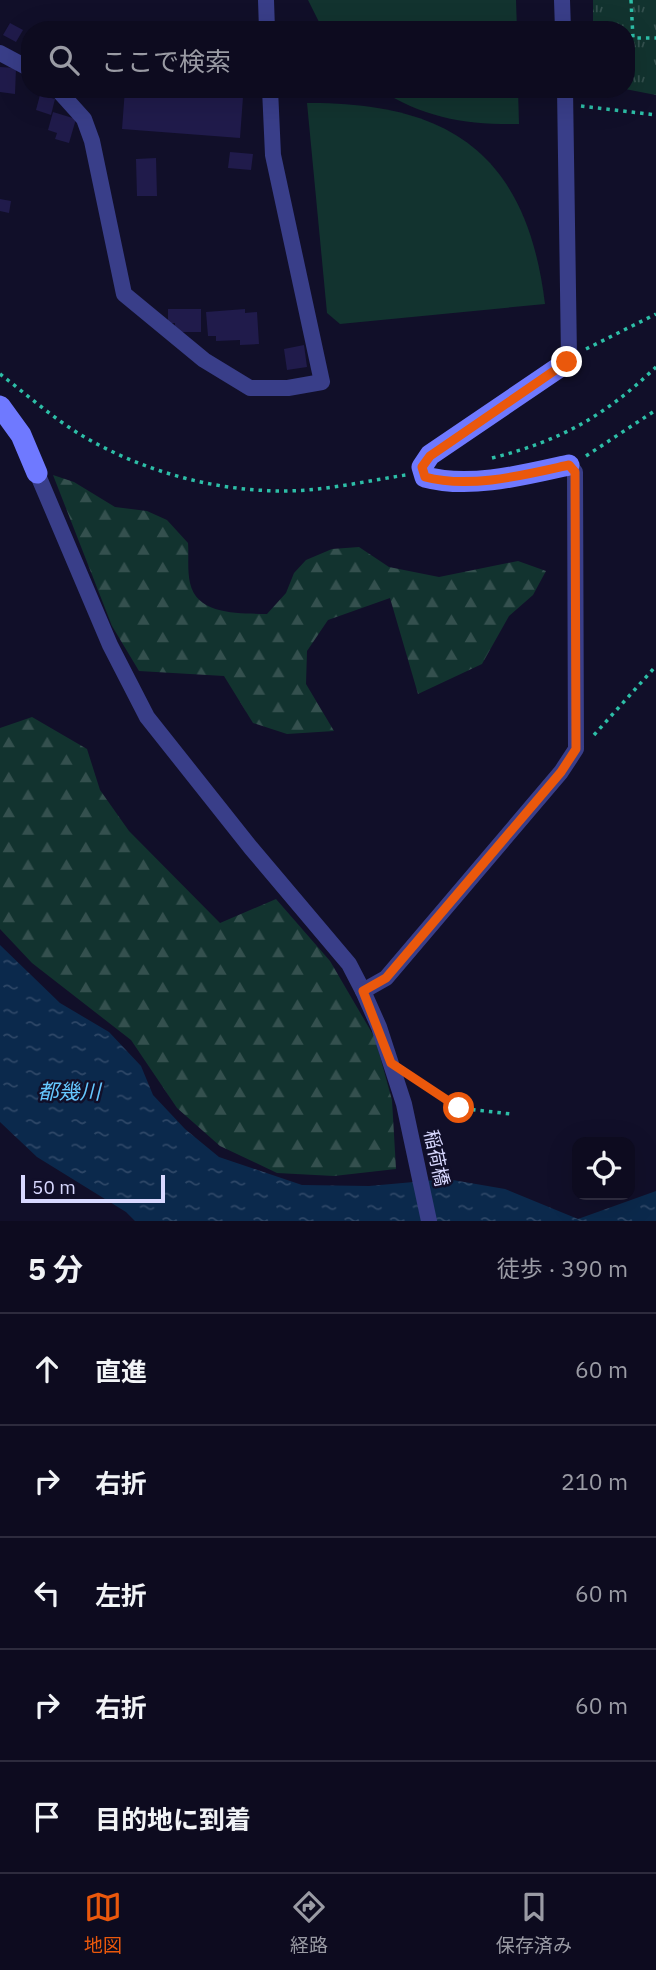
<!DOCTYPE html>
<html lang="ja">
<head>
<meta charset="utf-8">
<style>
	body { margin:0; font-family:"IBM Plex Sans","Noto Sans JP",sans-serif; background:#1b192c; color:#f1f3f6 }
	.controls { position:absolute; right:21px; bottom:21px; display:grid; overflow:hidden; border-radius:14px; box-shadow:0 7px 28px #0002 }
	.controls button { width:63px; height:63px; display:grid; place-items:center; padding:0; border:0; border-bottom:2px solid #2d2b3d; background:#0d0b1f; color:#f1f3f6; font:35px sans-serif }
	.scale { position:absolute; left:21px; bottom:18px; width:144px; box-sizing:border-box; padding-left:7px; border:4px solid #d8d8ff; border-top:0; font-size:19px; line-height:24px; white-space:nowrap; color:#d8d8ff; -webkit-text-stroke:5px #110f29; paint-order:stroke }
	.stop { position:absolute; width:21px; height:21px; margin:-16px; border:5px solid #ea580c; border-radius:50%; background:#fff }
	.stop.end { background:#ea580c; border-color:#fff; box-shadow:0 2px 7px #0008 }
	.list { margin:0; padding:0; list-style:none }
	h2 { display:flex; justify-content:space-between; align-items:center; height:91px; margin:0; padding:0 28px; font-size:30px }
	h2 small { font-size:23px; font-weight:400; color:#9a9ba4 }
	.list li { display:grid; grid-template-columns:46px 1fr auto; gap:21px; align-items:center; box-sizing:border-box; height:112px; padding:0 28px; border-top:2px solid #2d2b3d }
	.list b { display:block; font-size:26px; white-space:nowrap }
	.list em { font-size:23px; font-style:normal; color:#9a9ba4 }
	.icon { flex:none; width:38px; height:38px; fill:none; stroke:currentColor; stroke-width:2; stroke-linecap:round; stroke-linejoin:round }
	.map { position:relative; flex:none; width:656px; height:1221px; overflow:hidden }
	.search { position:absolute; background:#0d0b1f; box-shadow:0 7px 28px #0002; left:21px; right:21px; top:21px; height:77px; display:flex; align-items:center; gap:18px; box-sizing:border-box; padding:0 24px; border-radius:28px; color:#9a9ba4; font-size:26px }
	.sheet { height:651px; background:#0d0b1f }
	nav { display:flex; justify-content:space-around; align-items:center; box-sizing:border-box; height:98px; border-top:2px solid #2d2b3d; background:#0d0b1f; font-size:19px; color:#9a9ba4 }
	nav a { display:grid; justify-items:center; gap:4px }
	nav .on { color:#ea580c }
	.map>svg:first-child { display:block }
	.forest { fill:url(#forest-firs) }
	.park { fill:url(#park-tufts) }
	.pitch { fill:#12332f }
	.water { fill:url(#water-ripples) }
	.building { fill:#201b4b }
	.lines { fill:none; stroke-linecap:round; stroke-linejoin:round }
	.path { stroke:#2dbea7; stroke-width:3.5; stroke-dasharray:3.5 5; stroke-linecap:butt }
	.street { stroke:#393e89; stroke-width:16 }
	.secondary { stroke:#6f79ff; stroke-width:21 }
	.route { stroke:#ea580c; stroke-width:9 }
	.labels { text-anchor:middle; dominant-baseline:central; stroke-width:5; stroke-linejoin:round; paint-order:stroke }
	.street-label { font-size:19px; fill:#d8d8ff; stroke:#110f29 }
	.water-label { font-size:21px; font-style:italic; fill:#66c7ff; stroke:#110f29 }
</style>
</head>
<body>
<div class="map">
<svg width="656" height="1221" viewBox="0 0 656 1221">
	<defs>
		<pattern id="forest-firs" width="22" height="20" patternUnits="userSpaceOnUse" patternTransform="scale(1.75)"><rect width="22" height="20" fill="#12332f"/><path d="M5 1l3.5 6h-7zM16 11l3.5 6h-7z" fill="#34504e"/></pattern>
		<pattern id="park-tufts" width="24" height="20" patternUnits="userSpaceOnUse" patternTransform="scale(1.75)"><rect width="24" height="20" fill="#12332f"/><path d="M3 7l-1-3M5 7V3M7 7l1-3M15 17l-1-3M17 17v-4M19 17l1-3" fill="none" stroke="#34504e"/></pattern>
		<pattern id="water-ripples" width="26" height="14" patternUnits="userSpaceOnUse" patternTransform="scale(1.75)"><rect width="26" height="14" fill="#0b294c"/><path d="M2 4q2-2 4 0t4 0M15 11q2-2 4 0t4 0" fill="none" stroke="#2e4767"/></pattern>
	</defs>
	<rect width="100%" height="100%" fill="#110f29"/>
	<!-- forest -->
	<g class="forest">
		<path d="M 53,475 L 74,482 L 115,507 L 147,511 L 167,520 L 188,543 C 189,556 187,570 190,583 C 197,616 240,613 267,614 L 286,593 L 294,573 L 306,560 L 332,549 L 359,547 L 389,567 L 439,577 L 518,561 L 546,571 L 533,595 L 509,616 L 482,664 L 418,694 L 390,598 L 328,620 L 307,651 L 306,684 L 334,731 L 287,734 L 253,723 L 224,676 L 139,671 L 112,626 Z"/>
		<polygon points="32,717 87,749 100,790 129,831 220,923 276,899 330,961 375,1038 392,1100 396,1169 334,1176 277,1173 220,1146 177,1108 131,1040 32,963 0,929 0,728"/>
	</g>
	<!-- park -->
	<polygon class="park" points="593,0 656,0 656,95 625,89 626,30 593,30"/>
	<!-- pitch -->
	<g class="pitch">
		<polygon points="308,0 516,0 517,30 323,30"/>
		<path d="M 379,89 L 518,89 L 519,124 C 467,125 423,118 379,89 Z"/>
		<path d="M 307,103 C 452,102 527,156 545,304 L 340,324 L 327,313 Z"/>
	</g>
	<!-- water -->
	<polygon class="water" points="0,945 60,1003 109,1032 141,1066 153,1095 185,1129 219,1157 302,1185 369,1186 447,1179 505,1189 578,1219 656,1191 656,1221 135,1221 126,1212 37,1157 0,1122"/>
	<!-- building -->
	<g class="building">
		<polygon points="10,23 23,30 16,42 3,35"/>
		<polygon points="0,67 16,68 15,94 0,92"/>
		<polygon points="125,89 194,89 194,93 243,97 240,138 122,129"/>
		<polygon points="40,95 55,99 51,115 36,110"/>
		<polygon points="53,112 76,119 69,143 55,139 57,133 48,130"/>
		<polygon points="230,152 253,154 251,170 228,168"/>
		<polygon points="156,158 157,196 137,196 136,159"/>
		<polygon points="0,199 11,201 9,213 0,211"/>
		<polygon points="168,309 201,309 201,332 175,332 175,323 168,323"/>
		<polygon points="245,309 245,313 257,312 259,344 240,345 240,340 216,341 216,336 208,336 206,312"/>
		<polygon points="304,345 307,367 287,370 284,349"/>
	</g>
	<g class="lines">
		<!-- path -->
		<g class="path">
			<polyline points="631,0 633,38 656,38"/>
			<polyline points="581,106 656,115"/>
			<polyline points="586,349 656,314"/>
			<path d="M 0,374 C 26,394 53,418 81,435 C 142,471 213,491 284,491 C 324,491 366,481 406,475"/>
			<polyline points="586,456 656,410"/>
			<path d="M 492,458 C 560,441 605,416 656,367"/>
			<polyline points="594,735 656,666"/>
			<polyline points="413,1078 459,1108 511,1114"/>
		</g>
		<!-- street -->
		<g class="street">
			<polyline points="266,0 267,30"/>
			<polyline points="562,0 563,30"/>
			<polyline points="0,53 30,69"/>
			<polyline points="57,89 84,119 92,141 124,294 204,360 250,388 288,388 322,382 273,155 270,89"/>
			<polyline points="565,89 569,357"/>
			<polyline points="37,473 110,645 147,717 251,848 349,964 363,991 379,1027 404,1104 429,1221"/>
			<polyline points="363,991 386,978 561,772 576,749 575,472 569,465"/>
		</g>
		<!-- secondary -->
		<g class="secondary">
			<polyline points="0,406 21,435 37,473"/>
			<path d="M 569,465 C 524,475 470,489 425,477 L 422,467 L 430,455 L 567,362 L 569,357"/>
		</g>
	</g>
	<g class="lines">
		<!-- route -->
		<path class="route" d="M 459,1108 L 391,1063 L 363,991 L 386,978 L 561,772 L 576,749 L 575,472 L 569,465 C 524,475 470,489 425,477 L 422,467 L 430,456 L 567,362"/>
	</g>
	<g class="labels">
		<!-- street labels -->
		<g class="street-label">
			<text transform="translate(437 1158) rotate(78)">稲荷橋</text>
		</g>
		<!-- water labels -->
		<g class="water-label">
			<text x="69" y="1091">都幾川</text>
		</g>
	</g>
</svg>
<div class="controls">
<button><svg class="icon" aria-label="locate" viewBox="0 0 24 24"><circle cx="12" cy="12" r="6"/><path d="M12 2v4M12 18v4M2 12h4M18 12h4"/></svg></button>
</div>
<div class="scale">50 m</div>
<div class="stop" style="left:459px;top:1108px"></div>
<div class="stop end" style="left:567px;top:362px"></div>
<div class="search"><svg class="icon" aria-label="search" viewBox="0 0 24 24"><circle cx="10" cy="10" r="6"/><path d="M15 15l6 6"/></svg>ここで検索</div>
</div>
<section class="sheet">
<h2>5 分<small>徒歩 · 390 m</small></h2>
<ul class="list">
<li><svg class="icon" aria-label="ahead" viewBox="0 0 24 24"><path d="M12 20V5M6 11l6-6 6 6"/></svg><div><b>直進</b></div><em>60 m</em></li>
<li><svg class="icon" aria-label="right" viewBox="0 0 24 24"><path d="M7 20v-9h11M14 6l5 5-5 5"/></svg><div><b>右折</b></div><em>210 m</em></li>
<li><svg class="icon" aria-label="left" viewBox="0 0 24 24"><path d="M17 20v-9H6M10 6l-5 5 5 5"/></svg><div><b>左折</b></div><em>60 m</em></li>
<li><svg class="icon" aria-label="right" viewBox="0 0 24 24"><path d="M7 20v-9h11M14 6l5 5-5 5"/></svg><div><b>右折</b></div><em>60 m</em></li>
<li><svg class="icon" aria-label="arrive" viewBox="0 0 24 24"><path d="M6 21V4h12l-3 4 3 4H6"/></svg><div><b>目的地に到着</b></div></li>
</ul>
</section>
<nav>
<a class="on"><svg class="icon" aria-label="map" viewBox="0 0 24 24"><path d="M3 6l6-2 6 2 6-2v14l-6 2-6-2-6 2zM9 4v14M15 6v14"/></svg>地図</a>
<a><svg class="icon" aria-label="directions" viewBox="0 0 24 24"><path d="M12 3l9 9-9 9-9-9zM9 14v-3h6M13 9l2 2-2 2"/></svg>経路</a>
<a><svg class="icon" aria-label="saved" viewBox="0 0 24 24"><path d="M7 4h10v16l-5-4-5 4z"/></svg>保存済み</a>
</nav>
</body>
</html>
